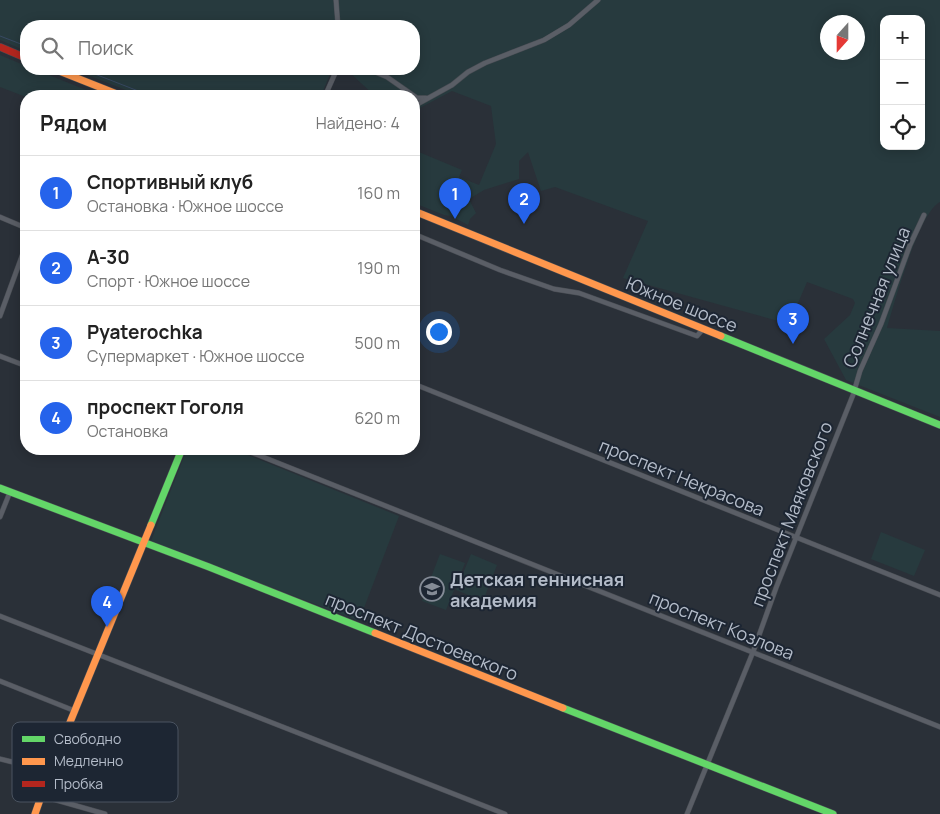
<!DOCTYPE html>
<html lang="ru">
<head>
<meta charset="utf-8">
<style>
	body { margin:0; font-family:Manrope,sans-serif; background:#f6f6f6; color:#222 }
	.controls { position:absolute; right:15px; top:15px; display:grid; overflow:hidden; border-radius:10px; box-shadow:0 2px 12px #0003 }
	.controls button { width:45px; height:45px; display:grid; place-items:center; padding:0; border:0; border-bottom:1px solid #e0e0e0; background:#fff; color:#222; font:25px sans-serif }
	.compass { position:absolute; left:820px; top:15px; width:45px; height:45px; border-radius:50%; background:#fff; box-shadow:0 2px 12px #0003; rotate:201deg }
	.you { position:absolute; left:438px; top:331px; width:18px; height:18px; margin:-12px; border:4px solid #fff; border-radius:50%; background:#1a73e8; box-shadow:0 0 0 8px #1a73e833 }
	.badge { display:grid; place-items:center; width:32px; height:32px; border-radius:50%; background:#2563eb; color:#fff; font-size:16px; font-weight:700 }
	.pin { position:absolute; translate:-50% -41px; filter:drop-shadow(0 1px 2px #0008) }
	.pin::after { content:''; position:absolute; top:26px; width:18px; height:15px; background:inherit; clip-path:polygon(0 0,100% 0,50% 100%) }
	.list { margin:0; padding:0; list-style:none }
	h2 { display:flex; justify-content:space-between; align-items:center; height:65px; margin:0; padding:0 20px; font-size:21px }
	h2 small { font-size:16px; font-weight:400; color:#767676 }
	.list li { display:grid; grid-template-columns:32px 1fr auto; gap:15px; align-items:center; box-sizing:border-box; height:75px; padding:0 20px; border-top:1px solid #e0e0e0 }
	.list b { display:block; font-size:19px; white-space:nowrap }
	.list p { margin:0; font-size:16px; white-space:nowrap; color:#767676 }
	.list em { font-size:16px; font-style:normal; color:#767676 }
	.icon { flex:none; width:28px; height:28px; fill:none; stroke:currentColor; stroke-width:2; stroke-linecap:round; stroke-linejoin:round }
	.map { position:relative; flex:none; width:940px; height:814px; overflow:hidden }
	.search { position:absolute; background:#fff; box-shadow:0 2px 12px #0003; left:20px; top:20px; width:400px; height:55px; display:flex; align-items:center; gap:12px; box-sizing:border-box; padding:0 18px; border-radius:20px; color:#767676; font-size:19px }
	.panel { position:absolute; background:#fff; box-shadow:0 2px 12px #0003; left:20px; top:90px; width:400px; height:365px; border-radius:20px }
	.map>svg:first-child { display:block }
	.green { fill:#273a3e; fill-rule:evenodd }
	.lines { fill:none; stroke-linecap:round; stroke-linejoin:round }
	.stream { stroke:#384963; stroke-width:1 }
	.street-casing { stroke:#484c53; stroke-width:5.5 }
	.fast-casing { stroke:#484c53; stroke-width:8 }
	.slow-casing { stroke:#484c53; stroke-width:8 }
	.jam-casing { stroke:#484c53; stroke-width:8 }
	.street { stroke:#5a5e66; stroke-width:4.5 }
	.fast { stroke:#63d668; stroke-width:7 }
	.slow { stroke:#ff974d; stroke-width:7 }
	.jam { stroke:#b3261e; stroke-width:7 }
	.labels { text-anchor:middle; dominant-baseline:central; stroke-width:4; stroke-linejoin:round; paint-order:stroke }
	.street-label { font-size:18px; fill:#b4bcc9; stroke:#1d2633 }
	.poi-label { font-size:18px; font-weight:bold; fill:#b4bcc9; stroke:#1d2633; text-anchor:start }
	.key { fill:#1d2633; stroke:#4a5360; stroke-width:1 }
	.key-label { font-size:14px; fill:#b4bcc9 }
</style>
</head>
<body>
<div class="map">
<svg width="940" height="814" viewBox="0 0 940 814">
	<rect width="100%" height="100%" fill="#2a3038"/>
	<!-- green -->
	<g class="green">
		<path d="M 0,0 L 940,0 L 940,202 C 919,212 894,304 887,328 L 940,331 L 940,417 L 846,380 L 824,339 L 850,315 L 855,303 L 853,299 L 807,282 L 789,324 L 623,278 L 648,221 L 555,187 L 541,191 L 528,152 L 519,161 L 519,179 L 484,190 L 469,199 L 476,213 L 470,219 L 468,225 L 451,216 L 444,215 L 414,203 L 414,150 L 462,170 L 459,177 L 479,185 L 496,144 L 491,106 L 452,91 L 414,111 L 414,96 L 375,96 L 349,72 L 348,69 L 414,69 L 414,26 L 26,26 L 26,51 L 0,40 ZM 884,19 L 921,19 L 921,146 L 884,146 ZM 828,22 L 858,22 L 858,52 L 828,52 Z"/>
		<polygon points="0,55 26,66 26,69 34,69 101,96 26,97 0,87"/>
		<polygon points="72,69 332,69 321,96 141,96"/>
		<polygon points="187,449 233,449 399,516 359,621 151,541"/>
		<polygon points="881,532 925,550 914,576 871,559"/>
		<polygon points="440,554 465,563 446,610 422,601"/>
		<polygon points="471,554 497,565 483,601 456,590"/>
	</g>
	<g class="lines">
		<!-- stream -->
		<g class="stream">
			<polyline points="0,36 26,46"/>
			<polyline points="82,69 151,96"/>
		</g>
		<!-- street casing -->
		<g class="street-casing">
			<g id="street">
				<polyline points="336,0 338,26"/>
				<polyline points="368,69 387,77 417,98 426,98"/>
				<polyline points="325,96 337,69"/>
				<polyline points="414,106 452,85 468,72 485,63 544,40 569,25 598,0"/>
				<polyline points="414,160 416,161 414,185"/>
				<polyline points="0,217 26,228"/>
				<polyline points="414,234 500,270 554,289 579,293 697,336 703,329"/>
				<polyline points="0,316 26,245"/>
				<polyline points="0,356 26,366"/>
				<polyline points="414,384 940,595"/>
				<polyline points="243,449 940,727"/>
				<polyline points="0,517 10,492"/>
				<polyline points="0,616 505,814"/>
				<polyline points="0,681 75,711"/>
				<polyline points="0,759 50,771"/>
				<polyline points="42,796 105,814"/>
				<polyline points="687,814 753,652 776,588 853,395 860,371 881,324 910,245 924,215"/>
			</g>
		</g>
		<!-- fast casing -->
		<g class="fast-casing">
			<g id="fast">
				<polyline points="721,336 940,425"/>
				<polyline points="0,488 209,567 375,633"/>
				<polyline points="151,525 182,449"/>
				<polyline points="563,708 833,814"/>
			</g>
		</g>
		<!-- slow casing -->
		<g class="slow-casing">
			<g id="slow">
				<polyline points="54,69 122,96"/>
				<polyline points="414,211 721,336"/>
				<polyline points="375,633 563,708"/>
				<polyline points="35,814 50,771 151,525"/>
			</g>
		</g>
		<!-- jam casing -->
		<g class="jam-casing">
			<polyline id="jam" points="0,47 26,58"/>
		</g>
		<!-- street -->
		<use href="#street" class="street"/>
		<!-- fast -->
		<use href="#fast" class="fast"/>
		<!-- slow -->
		<use href="#slow" class="slow"/>
		<!-- jam -->
		<use href="#jam" class="jam"/>
	</g>
	<!-- icons -->
	<defs>
		<g id="school-ring" transform="scale(1.25)"><circle r="9.5" fill="#1d2633" stroke="#848b96" stroke-width="1.5"/><path d="M0-5L7-2L0 1L-7-2ZM-4 1L0 2.5L4 1V4Q0 6-4 4Z" fill="#848b96"/></g>
	</defs>
	<g fill-rule="evenodd">
		<use href="#school-ring" x="432" y="589"/>
	</g>
	<g class="labels">
		<!-- street labels -->
		<g class="street-label">
			<text transform="translate(876 297) rotate(-68)">Солнечная улица</text>
			<text transform="translate(682 304) rotate(22)">Южное шоссе</text>
			<text transform="translate(682 477) rotate(22)">проспект Некрасова</text>
			<text transform="translate(791 514) rotate(-69)">проспект Маяковского</text>
			<text transform="translate(722 625) rotate(22)">проспект Козлова</text>
			<text transform="translate(422 636) rotate(22)">проспект Достоевского</text>
		</g>
		<!-- poi labels -->
		<g class="poi-label">
			<text x="450" y="579">Детская теннисная<tspan x="450" dy="21">академия</tspan></text>
		</g>
	</g>
	<!-- legend -->
	<rect x="12" y="722" width="166" height="80" rx="8" class="key"/>
	<rect x="22" y="736" width="23" height="6" fill="#63d668"/>
	<rect x="22" y="758" width="23" height="7" fill="#ff974d"/>
	<rect x="22" y="781" width="23" height="6" fill="#b3261e"/>
	<g class="key-label">
		<text x="54" y="744">Свободно</text>
		<text x="54" y="766">Медленно</text>
		<text x="54" y="789">Пробка</text>
	</g>
</svg>
<div class="controls">
<button>+</button>
<button>−</button>
<button><svg class="icon" aria-label="locate" viewBox="0 0 24 24"><circle cx="12" cy="12" r="6"/><path d="M12 2v4M12 18v4M2 12h4M18 12h4"/></svg></button>
</div>
<svg class="compass" viewBox="-18 -18 36 36"><path d="M0-13l5 13h-10z" fill="#e53935"/><path d="M0 13l5-13h-10z" fill="#767676"/></svg>
<div class="you"></div>
<div class="pin badge" style="left:455px;top:219px">1</div>
<div class="pin badge" style="left:524px;top:224px">2</div>
<div class="pin badge" style="left:793px;top:344px">3</div>
<div class="pin badge" style="left:107px;top:627px">4</div>
<div class="search"><svg class="icon" aria-label="search" viewBox="0 0 24 24"><circle cx="10" cy="10" r="6"/><path d="M15 15l6 6"/></svg>Поиск</div>
<section class="panel">
<h2>Рядом<small>Найдено: 4</small></h2>
<ul class="list">
<li><span class="badge">1</span><div><b>Спортивный клуб</b><p>Остановка · Южное шоссе</p></div><em>160 m</em></li>
<li><span class="badge">2</span><div><b>А-30</b><p>Спорт · Южное шоссе</p></div><em>190 m</em></li>
<li><span class="badge">3</span><div><b>Pyaterochka</b><p>Супермаркет · Южное шоссе</p></div><em>500 m</em></li>
<li><span class="badge">4</span><div><b>проспект Гоголя</b><p>Остановка</p></div><em>620 m</em></li>
</ul>
</section>
</div>
</body>
</html>
